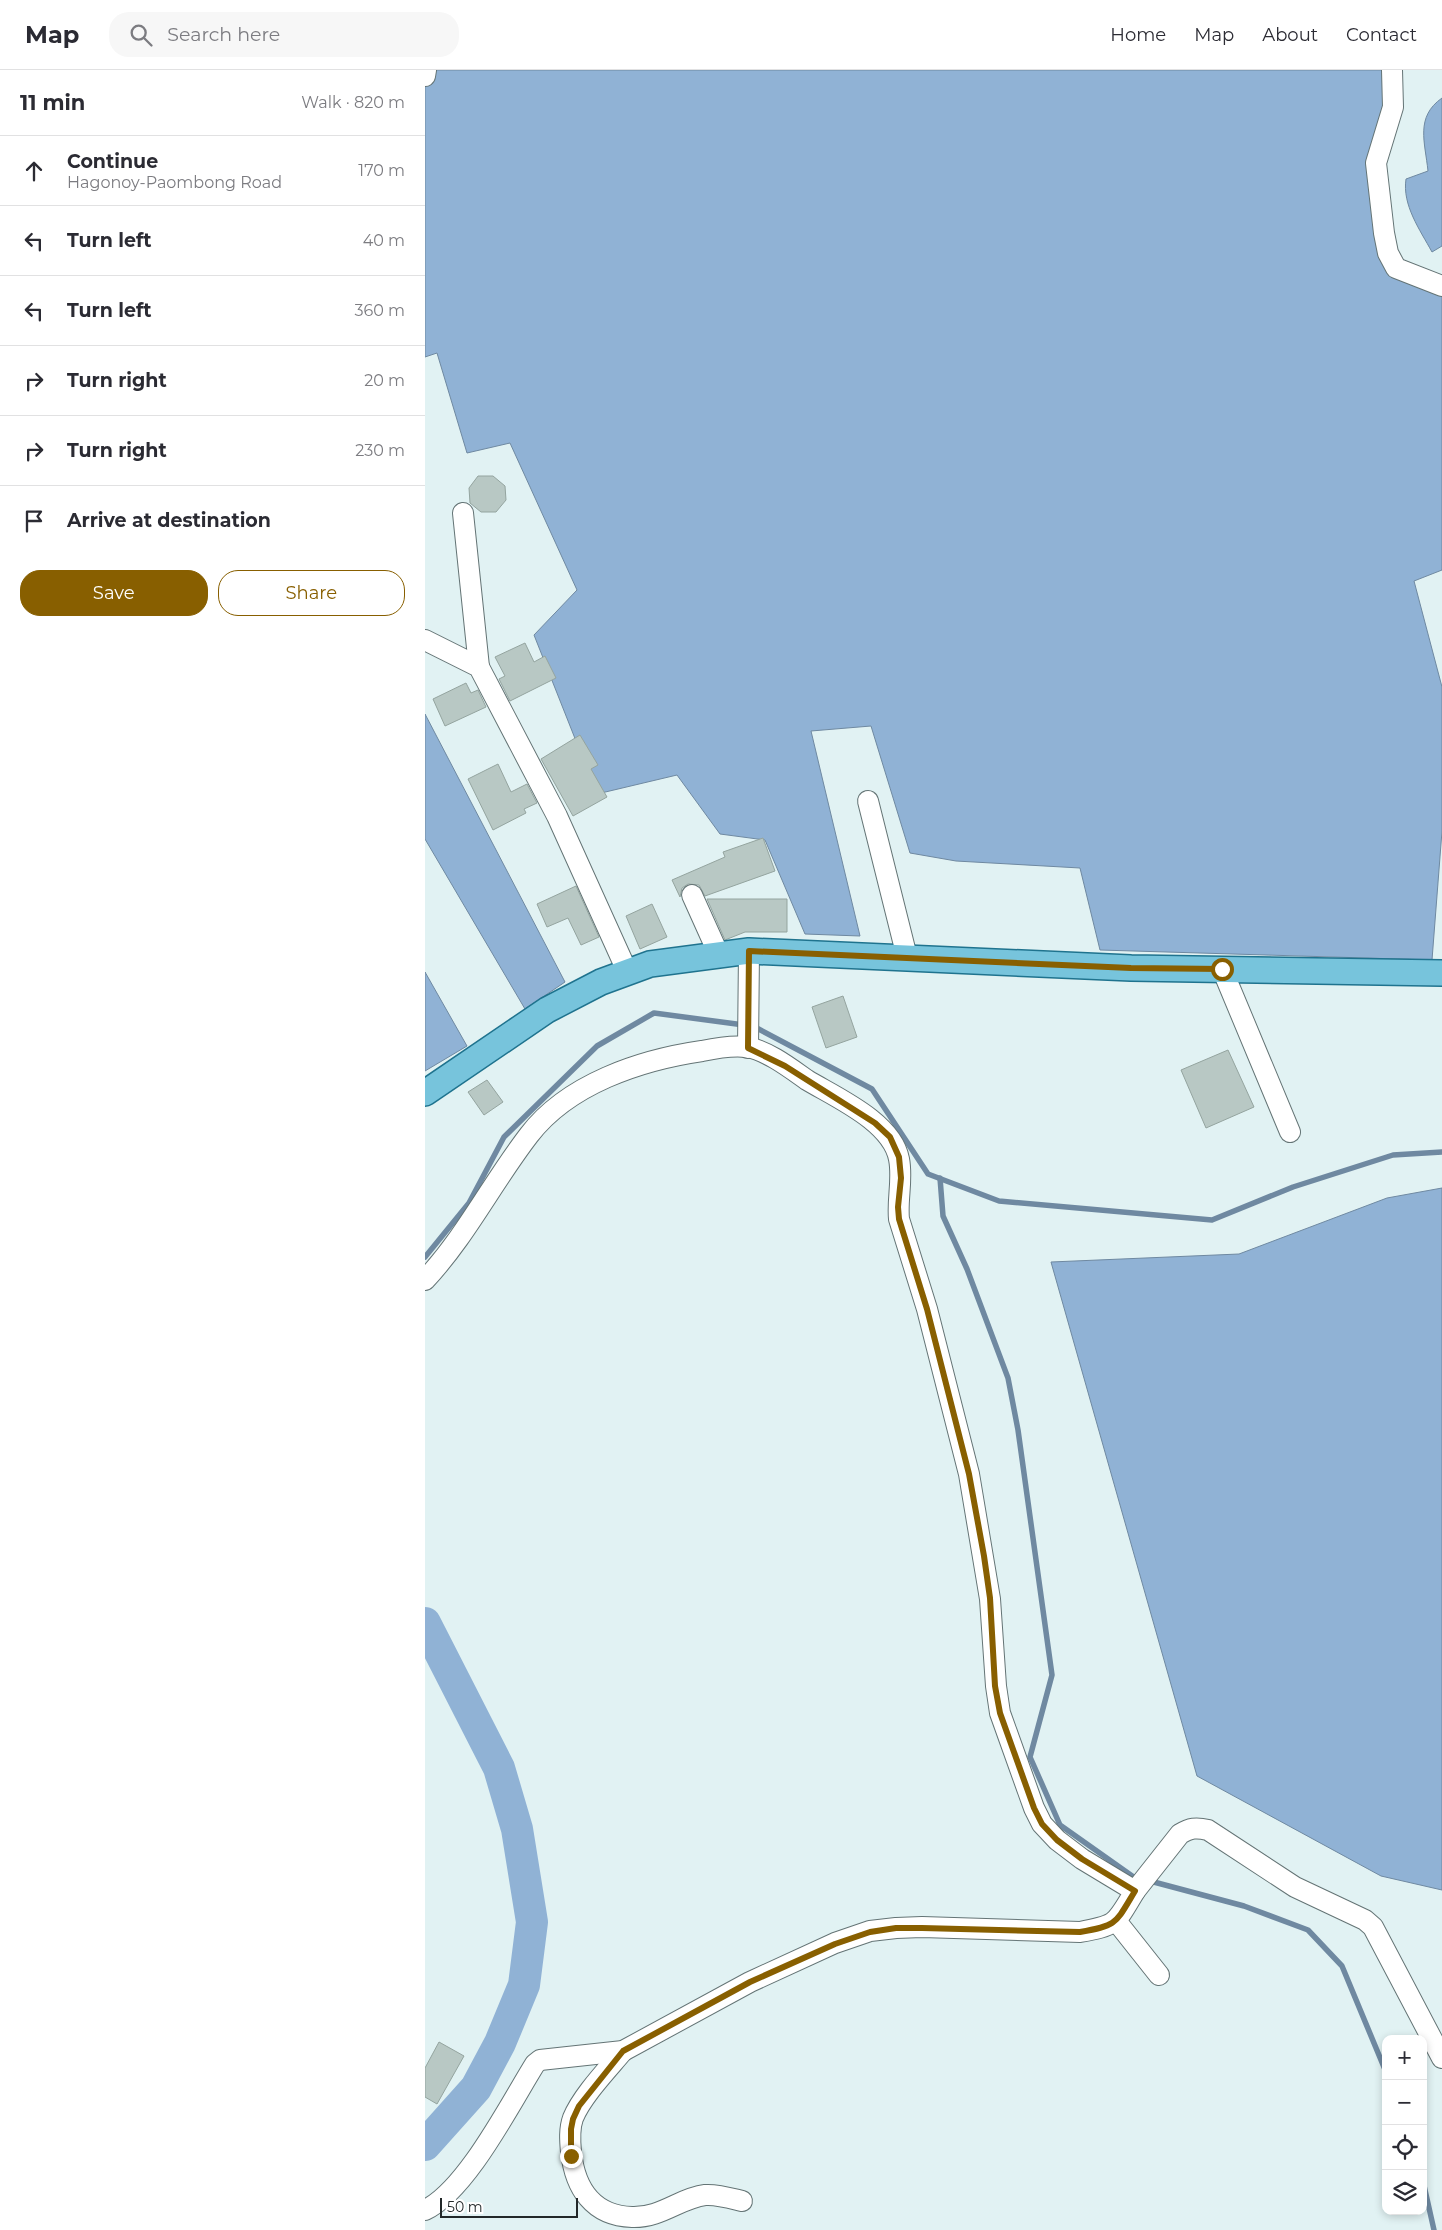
<!DOCTYPE html>
<html lang="en">
<head>
<meta charset="utf-8">
<style>
	body { margin:0; font-family:Montserrat,sans-serif; background:#f7f7f7; color:#2b2b33 }
	.controls { position:absolute; right:15px; bottom:15px; display:grid; overflow:hidden; border-radius:10px; box-shadow:0 2px 8px #0003 }
	.controls button { width:45px; height:45px; display:grid; place-items:center; padding:0; border:0; border-bottom:1px solid #e1e1e2; background:#fff; color:#2b2b33; font:25px sans-serif }
	.scale { position:absolute; left:15px; bottom:12px; width:138px; box-sizing:border-box; padding-left:5px; border:2px solid #222829; border-top:0; font-size:14px; line-height:18px; white-space:nowrap; color:#222829; -webkit-text-stroke:4px #fff; paint-order:stroke }
	.stop { position:absolute; width:15px; height:15px; margin:-11px; border:4px solid #885f00; border-radius:50%; background:#fff }
	.stop.end { background:#885f00; border-color:#fff; box-shadow:0 1px 5px #0008 }
	.list { margin:0; padding:0; list-style:none }
	h2 { display:flex; justify-content:space-between; align-items:center; height:65px; margin:0; padding:0 20px; font-size:21px }
	h2 small { font-size:16px; font-weight:400; color:#7c7c81 }
	.list li { display:grid; grid-template-columns:32px 1fr auto; gap:15px; align-items:center; box-sizing:border-box; height:70px; padding:0 20px; border-top:1px solid #e1e1e2 }
	.list b { display:block; font-size:19px; white-space:nowrap }
	.list p { margin:0; font-size:16px; white-space:nowrap; color:#7c7c81 }
	.list em { font-size:16px; font-style:normal; color:#7c7c81 }
	.actions { display:flex; gap:10px; padding:15px 20px }
	.actions a { flex:1; padding:11px 0; border:1px solid #885f00; border-radius:20px; text-align:center; font-size:18px; color:#885f00 }
	.actions .main { background:#885f00; color:#fff }
	.icon { flex:none; width:28px; height:28px; fill:none; stroke:currentColor; stroke-width:2; stroke-linecap:round; stroke-linejoin:round }
	.map { position:relative; flex:none; width:1017px; height:2160px; overflow:hidden }
	header { display:flex; align-items:center; gap:30px; box-sizing:border-box; height:70px; padding:0 25px; background:#fff; border-bottom:1px solid #e1e1e2 }
	header strong { font-size:24px }
	nav { display:flex; gap:28px; margin-inline-start:auto; font-size:18px }
	.search { width:350px; height:45px; background:#f7f7f7; display:flex; align-items:center; gap:12px; box-sizing:border-box; padding:0 18px; border-radius:20px; color:#7c7c81; font-size:19px }
	main { display:flex }
	aside { flex:1; background:#fff }
	.map>svg:first-child { display:block }
	.water { fill:#90b2d5; stroke:#6f89a1 }
	.lines { fill:none; stroke-linecap:round; stroke-linejoin:round }
	.stream { stroke:#6f89a1; stroke-width:5.5 }
	.river { stroke:#90b2d5; stroke-width:32 }
	.building { fill:#b8c8c4; stroke:#94a49f }
	.minor-casing { stroke:#647475; stroke-width:22 }
	.major-casing { stroke:#1f738e; stroke-width:28 }
	.minor { stroke:#fff; stroke-width:20 }
	.major { stroke:#77c4dc; stroke-width:25 }
	.route { stroke:#885f00; stroke-width:6 }
</style>
</head>
<body>
<header>
<strong>Map</strong>
<div class="search"><svg class="icon" aria-label="search" viewBox="0 0 24 24"><circle cx="10" cy="10" r="6"/><path d="M15 15l6 6"/></svg>Search here</div>
<nav><a>Home</a><a>Map</a><a>About</a><a>Contact</a></nav>
</header>
<main>
<aside>
<h2>11 min<small>Walk · 820 m</small></h2>
<ul class="list">
<li><svg class="icon" aria-label="ahead" viewBox="0 0 24 24"><path d="M12 20V5M6 11l6-6 6 6"/></svg><div><b>Continue</b><p>Hagonoy-Paombong Road</p></div><em>170 m</em></li>
<li><svg class="icon" aria-label="left" viewBox="0 0 24 24"><path d="M17 20v-9H6M10 6l-5 5 5 5"/></svg><div><b>Turn left</b></div><em>40 m</em></li>
<li><svg class="icon" aria-label="left" viewBox="0 0 24 24"><path d="M17 20v-9H6M10 6l-5 5 5 5"/></svg><div><b>Turn left</b></div><em>360 m</em></li>
<li><svg class="icon" aria-label="right" viewBox="0 0 24 24"><path d="M7 20v-9h11M14 6l5 5-5 5"/></svg><div><b>Turn right</b></div><em>20 m</em></li>
<li><svg class="icon" aria-label="right" viewBox="0 0 24 24"><path d="M7 20v-9h11M14 6l5 5-5 5"/></svg><div><b>Turn right</b></div><em>230 m</em></li>
<li><svg class="icon" aria-label="arrive" viewBox="0 0 24 24"><path d="M6 21V4h12l-3 4 3 4H6"/></svg><div><b>Arrive at destination</b></div></li>
</ul>
<div class="actions"><a class="main">Save</a><a>Share</a></div>
</aside>
<div class="map">
<svg width="1017" height="2160" viewBox="0 0 1017 2160">
	<rect width="100%" height="100%" fill="#e1f2f3"/>
	<!-- water -->
	<g class="water">
		<polygon points="0,0 963,0 957,191 1017,220 1017,500 989,511 1017,617 1017,761 1007,890 675,880 655,798 531,791 485,783 446,656 386,661 435,866 380,864 340,770 295,764 252,705 172,724 109,565 152,520 85,373 42,383 12,283 0,287"/>
		<path d="M 1017,28 L 1017,176 L 1007,182 C 995,160 977,135 981,109 L 1003,101 C 1000,72 990,47 1017,28 Z"/>
		<polygon points="0,644 140,912 100,939 0,769"/>
		<polygon points="0,902 42,976 0,1001"/>
		<polygon points="1017,1118 1017,1820 956,1806 772,1706 626,1192 814,1184 962,1128"/>
	</g>
	<g class="lines">
		<!-- stream -->
		<g class="stream">
			<polyline points="328,956 447,1019 503,1104 574,1131 787,1150 868,1117 968,1085 1017,1082"/>
			<polyline points="515,1108 518,1146 542,1199 583,1308 593,1360 627,1605 605,1687 635,1755 710,1808"/>
			<polyline points="0,1187 44,1133 79,1067 172,976 229,943 319,955"/>
			<polyline points="725,1811 819,1836 883,1860 917,1896 961,2002"/>
			<polyline points="998,2111 1009,2160"/>
		</g>
		<!-- river -->
		<polyline class="river" points="0,1553 74,1698 92,1759 107,1852 99,1915 75,1973 51,2018 0,2075"/>
	</g>
	<!-- building -->
	<g class="building">
		<polygon points="53,406 68,406 80,416 81,430 71,442 56,442 45,433 44,418"/>
		<polygon points="100,573 109,592 120,586 131,608 85,631 74,609 80,606 70,587"/>
		<polygon points="41,613 46,623 53,620 61,637 20,656 8,629"/>
		<polygon points="155,665 173,695 166,699 182,727 148,746 116,689"/>
		<polygon points="73,694 86,722 102,714 112,733 99,739 101,743 68,760 43,709"/>
		<polygon points="338,768 350,801 280,826 274,815 263,814 257,818 255,827 247,810 300,787 298,782"/>
		<polygon points="151,816 174,867 156,875 143,848 122,857 112,834"/>
		<polygon points="282,829 362,829 362,862 320,862 300,870"/>
		<polygon points="227,834 242,867 215,879 201,846"/>
		<polygon points="418,926 432,967 401,978 387,937"/>
		<polygon points="803,980 829,1037 781,1058 756,1000"/>
		<polygon points="62,1010 78,1032 59,1045 43,1022"/>
		<polygon points="14,1972 39,1986 12,2034 0,2027 0,1998"/>
	</g>
	<g class="lines">
		<!-- minor casing -->
		<g class="minor-casing">
			<g id="minor">
				<polyline points="967,0 968,37 951,93 959,163 963,183 971,198 1017,216"/>
				<polyline points="0,6 1,0"/>
				<polyline points="38,443 54,597"/>
				<polyline points="0,570 54,597 132,746 202,901"/>
				<polyline points="443,731 482,887"/>
				<polyline points="267,825 294,885"/>
				<polyline points="797,899 865,1062"/>
				<polyline points="323,978 324,881"/>
				<path d="M 0,1210 C 41,1166 67,1113 104,1065 C 143,1014 215,990 277,981 C 291,978 307,975 322,977 C 343,981 365,998 382,1010 C 412,1028 467,1052 474,1089 C 478,1109 472,1129 474,1149 L 502,1239 L 544,1404 L 565,1529 L 571,1616 L 575,1643 L 609,1738 L 617,1754 L 632,1770 L 657,1789 L 710,1821 C 690,1854 693,1855 655,1862 L 497,1857 L 471,1858 L 445,1861 L 410,1873 L 325,1912 L 198,1981 L 115,1990 L 110,1994 C 85,2034 41,2121 0,2140"/>
				<path d="M 710,1821 L 755,1764 C 765,1758 771,1757 783,1760 L 870,1817 L 940,1850 L 948,1857 L 1017,1988"/>
				<polyline points="692,1852 734,1905"/>
				<path d="M 198,1981 C 182,2000 157,2026 148,2048 C 144,2059 145,2071 146,2082 C 150,2118 168,2146 207,2147 C 236,2148 255,2128 280,2125 C 292,2124 305,2128 317,2131"/>
			</g>
		</g>
		<!-- major casing -->
		<g class="major-casing">
			<polyline id="major" points="0,1023 122,940 176,912 225,894 324,881 706,898 1017,903"/>
		</g>
		<!-- minor -->
		<use href="#minor" class="minor"/>
		<!-- major -->
		<use href="#major" class="major"/>
	</g>
	<g class="lines">
		<!-- route -->
		<path class="route" d="M 146,2086 L 146,2059 L 148,2049 L 154,2036 L 198,1981 L 325,1912 L 410,1874 L 445,1862 L 471,1858 L 497,1858 L 655,1862 C 693,1855 690,1854 710,1821 L 657,1789 L 632,1770 L 617,1754 L 609,1738 L 575,1643 L 570,1616 L 565,1528 L 559,1486 L 544,1404 L 502,1239 L 474,1149 L 473,1137 L 476,1108 L 474,1087 L 465,1067 L 450,1053 L 360,996 L 323,978 L 324,881 L 706,898 L 797,899"/>
	</g>
</svg>
<div class="controls">
<button>+</button>
<button>−</button>
<button><svg class="icon" aria-label="locate" viewBox="0 0 24 24"><circle cx="12" cy="12" r="6"/><path d="M12 2v4M12 18v4M2 12h4M18 12h4"/></svg></button>
<button><svg class="icon" aria-label="layers" viewBox="0 0 24 24"><path d="M12 4l9 5-9 5-9-5zM3 14l9 5 9-5"/></svg></button>
</div>
<div class="scale">50 m</div>
<div class="stop" style="left:797px;top:899px"></div>
<div class="stop end" style="left:146px;top:2086px"></div>
</div>
</main>
</body>
</html>
